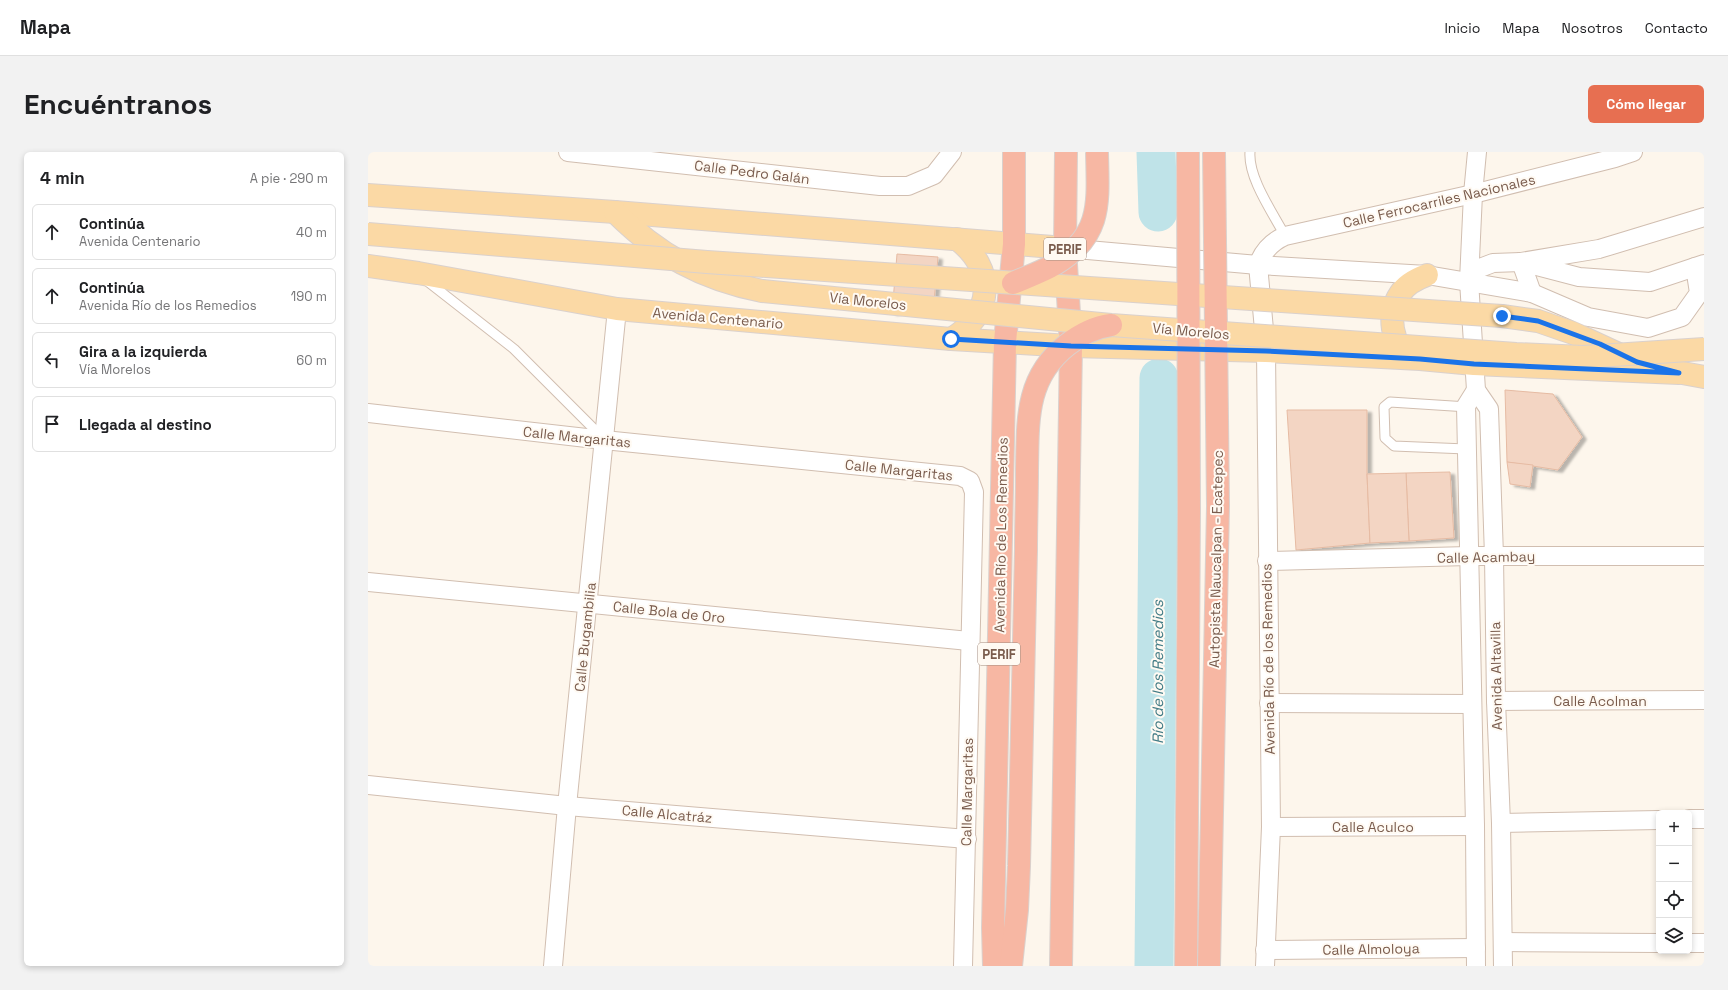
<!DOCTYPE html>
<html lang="es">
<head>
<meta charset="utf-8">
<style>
	body { margin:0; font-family:"Space Grotesk",sans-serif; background:#f2f2f2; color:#202124 }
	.controls { position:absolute; right:12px; bottom:12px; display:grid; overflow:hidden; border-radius:6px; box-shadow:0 2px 6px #0003 }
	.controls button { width:36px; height:36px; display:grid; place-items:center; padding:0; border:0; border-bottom:1px solid #e0e0e0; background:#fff; color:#202124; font:20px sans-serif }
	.stop { position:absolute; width:12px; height:12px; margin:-9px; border:3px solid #1a73e8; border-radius:50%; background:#fff }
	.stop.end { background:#1a73e8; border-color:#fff; box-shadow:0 1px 4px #0008 }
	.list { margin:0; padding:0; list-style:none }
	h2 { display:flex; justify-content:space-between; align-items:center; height:52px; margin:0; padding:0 16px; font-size:17px }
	h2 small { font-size:13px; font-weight:400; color:#757577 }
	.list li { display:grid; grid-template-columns:26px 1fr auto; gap:12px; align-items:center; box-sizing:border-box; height:56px; margin:0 8px 8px; padding:0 8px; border:1px solid #e0e0e0; border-radius:6px }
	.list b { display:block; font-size:15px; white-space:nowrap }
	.list p { margin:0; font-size:13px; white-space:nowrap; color:#757577 }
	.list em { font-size:13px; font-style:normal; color:#757577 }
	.icon { flex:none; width:22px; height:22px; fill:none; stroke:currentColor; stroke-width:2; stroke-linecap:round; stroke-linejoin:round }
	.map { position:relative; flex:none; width:1336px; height:814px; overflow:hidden; border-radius:6px }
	header { display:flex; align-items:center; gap:24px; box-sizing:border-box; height:56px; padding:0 20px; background:#fff; border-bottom:1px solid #e0e0e0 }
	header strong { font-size:19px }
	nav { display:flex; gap:22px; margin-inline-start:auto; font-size:14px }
	.intro { display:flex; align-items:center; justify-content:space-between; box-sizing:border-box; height:96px; padding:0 24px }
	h1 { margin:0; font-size:28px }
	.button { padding:10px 18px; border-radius:6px; background:#e76f51; color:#fff; font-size:14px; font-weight:700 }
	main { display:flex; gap:24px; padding:0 24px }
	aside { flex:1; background:#fff; border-radius:6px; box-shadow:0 2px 6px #0003 }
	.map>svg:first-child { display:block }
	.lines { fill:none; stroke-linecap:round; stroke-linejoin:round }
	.river { stroke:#bfe3e8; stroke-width:39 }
	.building { fill:#f3d5c3; stroke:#e6bba3; filter:url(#shadow) }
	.lane-casing { stroke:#d1beb0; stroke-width:11 }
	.street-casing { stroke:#d1beb0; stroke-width:20 }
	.primary-casing { stroke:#dad1cd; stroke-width:24 }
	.highway-casing { stroke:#dad1cd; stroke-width:24 }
	.lane { stroke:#fff; stroke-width:9 }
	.street { stroke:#fff; stroke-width:18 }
	.primary { stroke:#fbd9a5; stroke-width:22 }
	.highway { stroke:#f7b7a3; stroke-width:22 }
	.primary-bridge-casing { stroke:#dad1cd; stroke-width:24; stroke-linecap:butt }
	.highway-bridge-casing { stroke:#dad1cd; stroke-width:24; stroke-linecap:butt }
	.primary-bridge { stroke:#fbd9a5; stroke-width:22 }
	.highway-bridge { stroke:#f7b7a3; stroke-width:22 }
	.route { stroke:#1a73e8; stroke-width:5 }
	.labels { text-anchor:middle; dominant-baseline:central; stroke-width:4; stroke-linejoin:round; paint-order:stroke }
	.shield { fill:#fffaf3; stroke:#a28b7f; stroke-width:1 }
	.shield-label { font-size:13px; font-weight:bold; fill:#7a5c4d }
	.street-label { font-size:14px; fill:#7a5c4d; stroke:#fffaf3 }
	.water-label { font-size:15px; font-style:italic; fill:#437c86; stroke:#fffaf3 }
</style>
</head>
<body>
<header>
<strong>Mapa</strong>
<nav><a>Inicio</a><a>Mapa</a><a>Nosotros</a><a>Contacto</a></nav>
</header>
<div class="intro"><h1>Encuéntranos</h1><a class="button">Cómo llegar</a></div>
<main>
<aside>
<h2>4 min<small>A pie · 290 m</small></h2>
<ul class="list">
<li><svg class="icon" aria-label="ahead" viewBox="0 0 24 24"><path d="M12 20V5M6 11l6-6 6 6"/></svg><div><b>Continúa</b><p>Avenida Centenario</p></div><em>40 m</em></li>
<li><svg class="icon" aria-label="ahead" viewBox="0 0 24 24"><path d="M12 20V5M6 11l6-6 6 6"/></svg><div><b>Continúa</b><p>Avenida Río de los Remedios</p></div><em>190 m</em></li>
<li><svg class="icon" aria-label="left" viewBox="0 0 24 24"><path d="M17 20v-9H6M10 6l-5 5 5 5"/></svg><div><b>Gira a la izquierda</b><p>Vía Morelos</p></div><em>60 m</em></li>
<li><svg class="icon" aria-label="arrive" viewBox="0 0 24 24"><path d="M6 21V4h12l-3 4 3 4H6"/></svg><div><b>Llegada al destino</b></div></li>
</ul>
</aside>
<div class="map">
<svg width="1336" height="814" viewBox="0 0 1336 814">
	<defs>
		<filter id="shadow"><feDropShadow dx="4.5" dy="2.5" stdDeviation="1" flood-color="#0004"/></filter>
	</defs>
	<rect width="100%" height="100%" fill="#fdf6ec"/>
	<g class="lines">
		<!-- river -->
		<g class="river">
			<polyline points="788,0 790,60"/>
			<polyline points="786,814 791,226"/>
		</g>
	</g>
	<!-- building -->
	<g class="building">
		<polygon points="529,102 570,105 566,150 524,161"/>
		<polygon points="1137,238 1185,242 1214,285 1190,318 1139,310"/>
		<polygon points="919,258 999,258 999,322 1002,391 928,398"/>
		<polygon points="1139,310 1165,313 1162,335 1142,332"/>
		<polygon points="1082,320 1086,386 1041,389 1038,321"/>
		<polygon points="1038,321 1041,389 1002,391 999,322"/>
	</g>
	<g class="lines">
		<!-- lane casing -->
		<g class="lane-casing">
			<g id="lane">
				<path d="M 882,0 C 880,26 905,61 917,84"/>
				<polyline points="59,129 146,197 234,285"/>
				<polyline points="1098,297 1026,294 1017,286 1016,255 1022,250 1100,255"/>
			</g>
		</g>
		<!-- street casing -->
		<g class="street-casing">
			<g id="street">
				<polyline points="200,0 512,34 540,34 566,23 584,0"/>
				<polyline points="1109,0 1105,42 1101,129 1108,238 1121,257 1126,404 1128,549 1133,671 1135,814"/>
				<polyline points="697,96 890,113 1059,123 1164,141 1220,165 1280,176 1314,165 1331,141 1327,115"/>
				<polyline points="1101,129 1112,116 1125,111 1153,110 1211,125 1282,130 1336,112"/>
				<polyline points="1164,141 1153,110 1231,97 1336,65"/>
				<polyline points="1108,238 1098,254 1107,674 1108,814"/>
				<path d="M 0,261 L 236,288 L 592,324 L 602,329 L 606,340 C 601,498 600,656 595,814"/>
				<polyline points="899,409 1101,404 1336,404"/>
				<polyline points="0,430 601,489"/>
				<polyline points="1128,549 1336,548"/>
				<polyline points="901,551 1104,552"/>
				<polyline points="0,633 199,654 599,687"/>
				<polyline points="1321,667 1336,667"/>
				<polyline points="1133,671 1291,668"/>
				<polyline points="903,675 1107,674"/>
				<polyline points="1135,790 1291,791"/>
				<polyline points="1321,791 1336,791"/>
				<polyline points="897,798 1108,796"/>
				<polyline points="185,814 199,654 249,157"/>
				<path d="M 897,814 L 903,675 L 898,199 L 890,113 C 895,99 903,90 917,84 L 1105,42 L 1247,6 L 1265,0"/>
			</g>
		</g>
		<!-- primary casing -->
		<g class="primary-casing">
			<g id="primary">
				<polyline points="0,43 247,60 697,96"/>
				<path d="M 247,60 C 290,103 334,127 394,139"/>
				<polyline points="0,114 50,121 249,157 583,187 703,194 898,199 1052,207 1106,212 1311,221"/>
				<polyline points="1134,164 1170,169 1205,181 1259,206"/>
				<path d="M 583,187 C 626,162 628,117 589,87"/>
				<path d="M 1045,205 C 1022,195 1019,161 1032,142 C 1038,132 1048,127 1059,123"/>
				<polyline points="1298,218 1336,225"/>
			</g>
		</g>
		<!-- highway casing -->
		<g class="highway-casing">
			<g id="highway">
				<polyline points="626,814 625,776 637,190 646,92 646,0"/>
				<polyline points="643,814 649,758 651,714 658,398"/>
				<polyline points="693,814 703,194 697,96 698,0"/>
			</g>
		</g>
		<!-- lane -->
		<use href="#lane" class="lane"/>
		<!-- street -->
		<use href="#street" class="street"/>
		<!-- primary -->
		<use href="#primary" class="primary"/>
		<!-- highway -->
		<use href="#highway" class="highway"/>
		<!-- primary-bridge casing -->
		<g class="primary-bridge-casing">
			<g id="primary-bridge">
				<polyline points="0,82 339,110 1134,164"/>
				<polyline points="394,139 743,173 1148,202 1215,205 1336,197"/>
			</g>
		</g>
		<!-- highway-bridge casing -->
		<g class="highway-bridge-casing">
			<g id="highway-bridge">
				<path d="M 645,131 C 659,125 674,120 687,112 C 735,83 730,50 729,0"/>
				<path d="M 658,398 C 658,371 659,345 659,318 C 660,269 657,226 699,193 C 713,182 727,175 743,173"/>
				<polyline points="818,814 821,359 820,0"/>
				<polyline points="841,814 850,354 846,0"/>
			</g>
		</g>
		<!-- primary-bridge -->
		<use href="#primary-bridge" class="primary-bridge"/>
		<!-- highway-bridge -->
		<use href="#highway-bridge" class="highway-bridge"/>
	</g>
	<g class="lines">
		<!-- route -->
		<polyline class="route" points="583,187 703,194 898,199 1052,207 1106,212 1311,221 1269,210 1232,192 1170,169 1134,164"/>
	</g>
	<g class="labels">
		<!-- shield labels -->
		<g class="shield">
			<rect x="676" y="86" width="42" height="22" rx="3"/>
			<rect x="610" y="491" width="42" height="22" rx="3"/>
		</g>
		<g class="shield-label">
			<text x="697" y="97">PERIF</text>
			<text x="631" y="502">PERIF</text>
		</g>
		<!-- street labels -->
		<g class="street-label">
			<text transform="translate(384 20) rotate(7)">Calle Pedro Galán</text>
			<text transform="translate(1071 49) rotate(-13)">Calle Ferrocarriles Nacionales</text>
			<text transform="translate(500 149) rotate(6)">Vía Morelos</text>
			<text transform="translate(350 166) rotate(5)">Avenida Centenario</text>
			<text transform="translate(823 179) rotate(5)">Vía Morelos</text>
			<text transform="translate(209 285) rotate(6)">Calle Margaritas</text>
			<text transform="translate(531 318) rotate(6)">Calle Margaritas</text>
			<text transform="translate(633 383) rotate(-89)">Avenida Río de Los Remedios</text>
			<text transform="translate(1118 405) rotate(-1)">Calle Acambay</text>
			<text transform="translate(848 407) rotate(-89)">Autopista Naucalpan - Ecatepec</text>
			<text transform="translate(301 460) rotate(6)">Calle Bola de Oro</text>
			<text transform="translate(217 485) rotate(-84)">Calle Bugambilia</text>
			<text transform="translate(900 507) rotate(-91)">Avenida Río de los Remedios</text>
			<text transform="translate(1128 524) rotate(-91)">Avenida Altavilla</text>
			<text x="1232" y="549">Calle Acolman</text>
			<text transform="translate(599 640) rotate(-89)">Calle Margaritas</text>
			<text transform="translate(299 662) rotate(5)">Calle Alcatráz</text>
			<text x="1005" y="675">Calle Aculco</text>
			<text transform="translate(1003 797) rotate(-1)">Calle Almoloya</text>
		</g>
		<!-- water labels -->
		<g class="water-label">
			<text transform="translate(789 520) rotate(-90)">Río de los Remedios</text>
		</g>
	</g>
</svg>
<div class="controls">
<button>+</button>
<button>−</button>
<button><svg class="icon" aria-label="locate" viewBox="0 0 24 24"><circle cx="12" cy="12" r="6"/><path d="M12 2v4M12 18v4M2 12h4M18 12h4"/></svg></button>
<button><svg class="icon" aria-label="layers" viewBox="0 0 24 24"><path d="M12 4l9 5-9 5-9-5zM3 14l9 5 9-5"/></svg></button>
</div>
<div class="stop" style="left:583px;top:187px"></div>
<div class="stop end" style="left:1134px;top:164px"></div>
</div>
</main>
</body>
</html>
